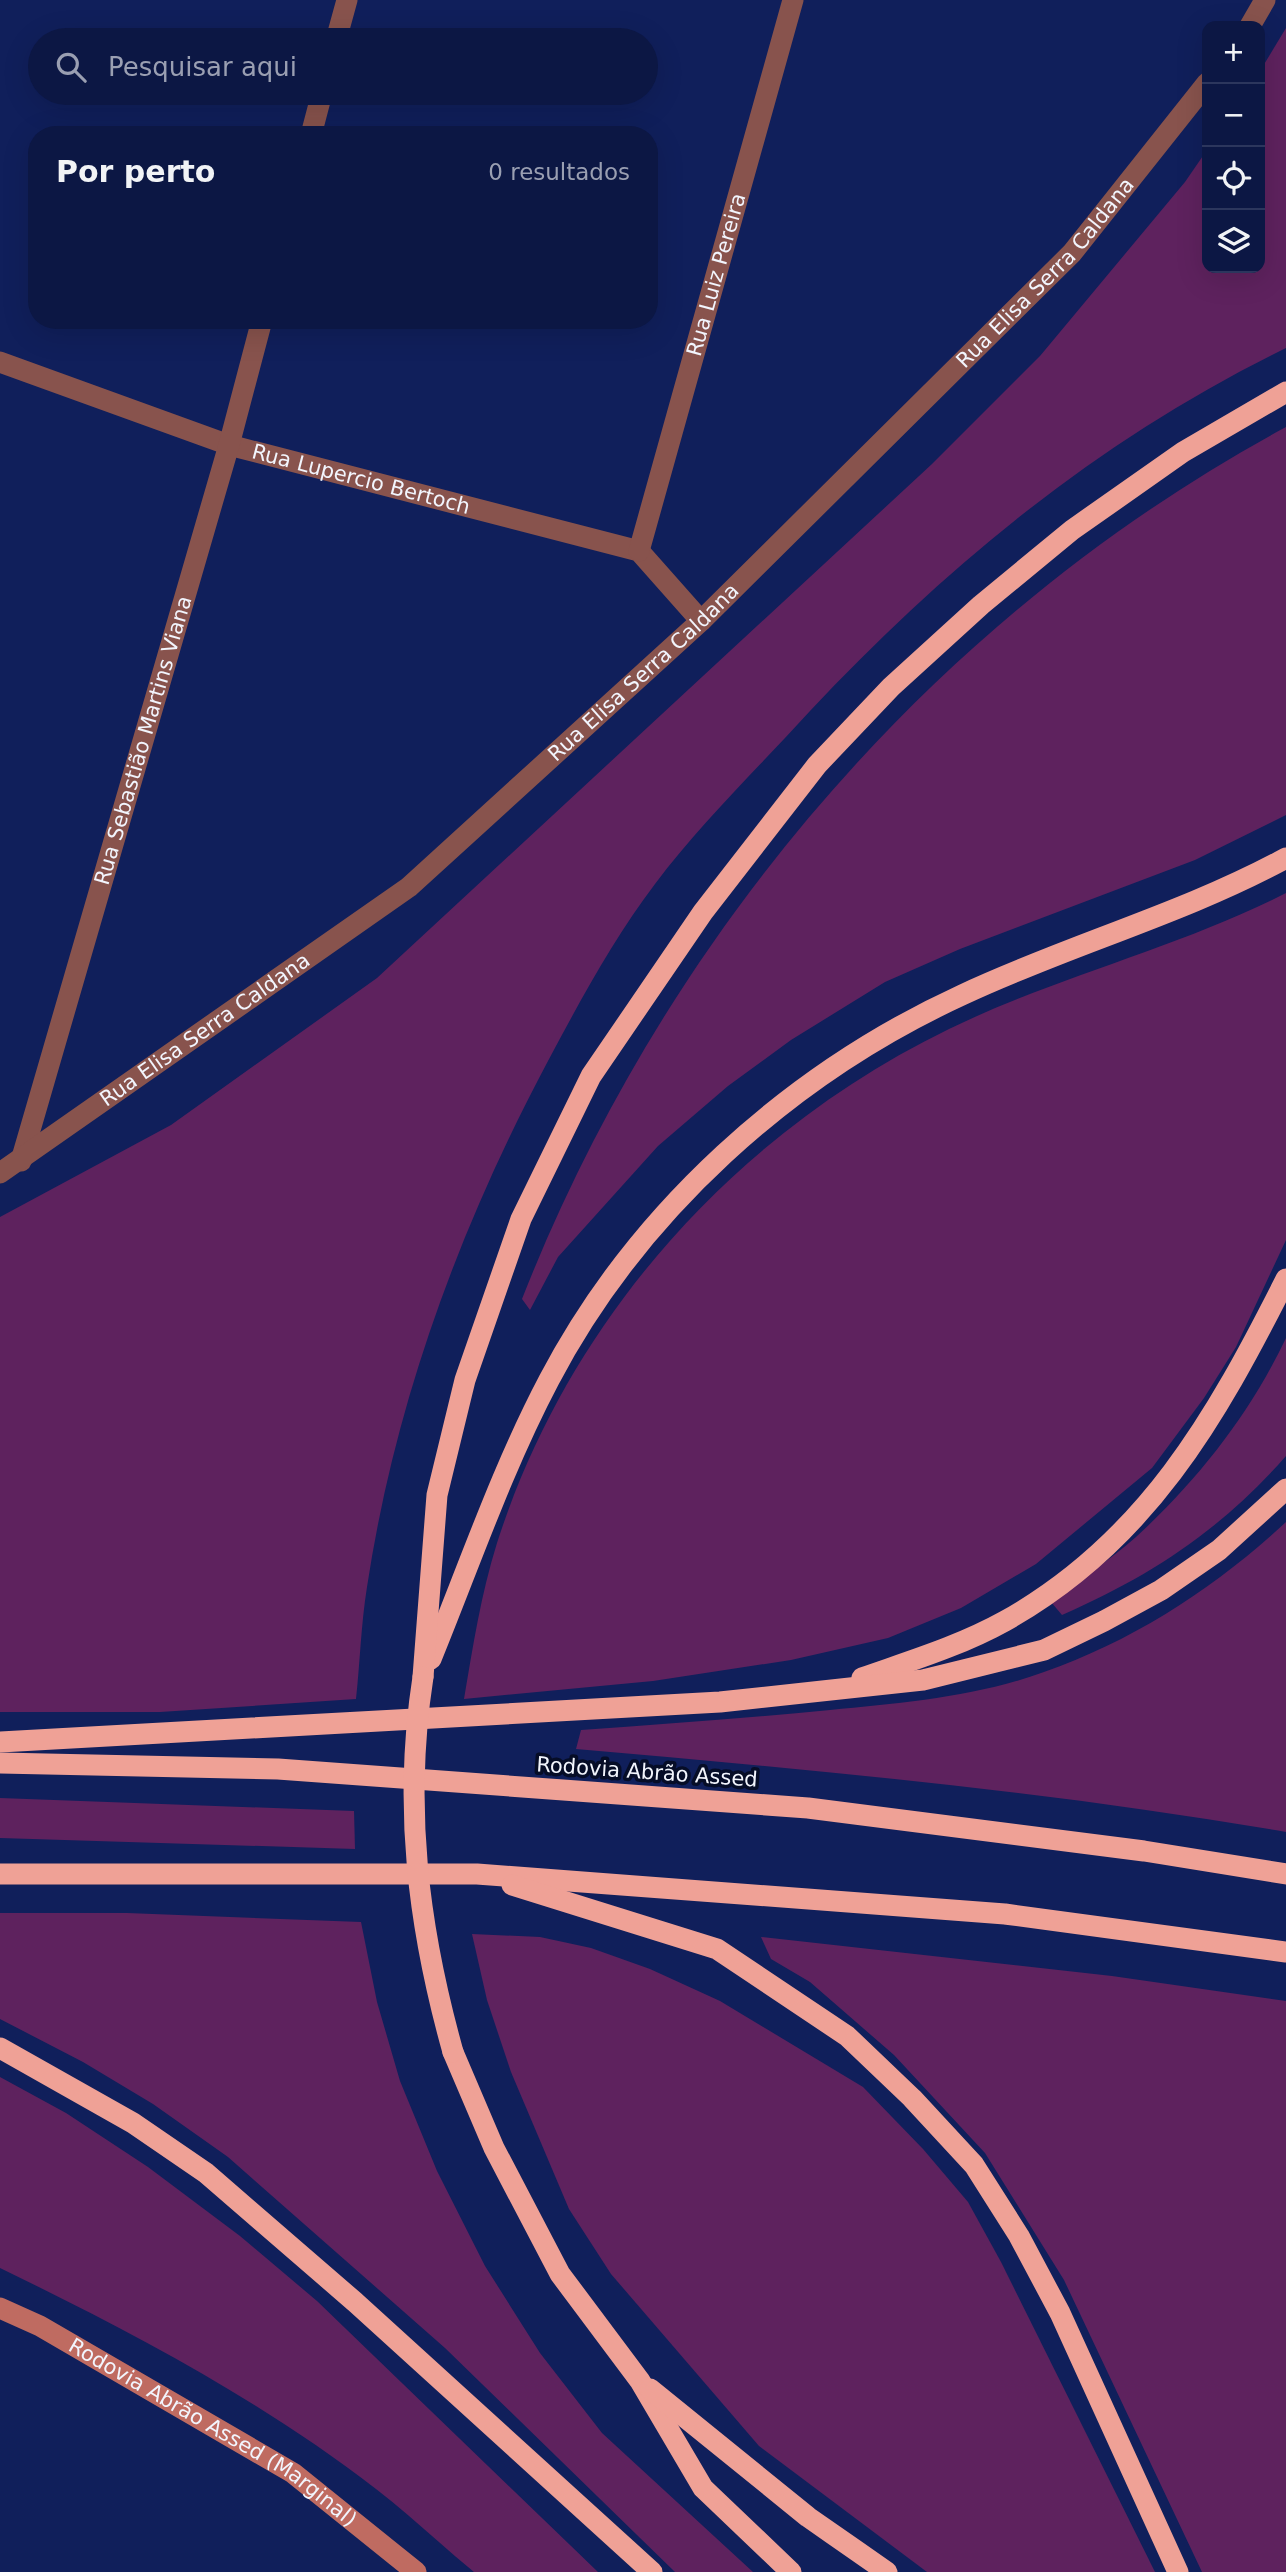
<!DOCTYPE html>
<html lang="pt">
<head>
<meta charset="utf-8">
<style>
	body { margin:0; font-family:"DejaVu Sans",sans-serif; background:#1a244f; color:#f1f3f6 }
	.controls { position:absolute; right:21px; top:21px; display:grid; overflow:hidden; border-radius:14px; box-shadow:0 7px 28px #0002 }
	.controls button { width:63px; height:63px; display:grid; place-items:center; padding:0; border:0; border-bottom:2px solid #2c365d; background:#0c1744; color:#f1f3f6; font:35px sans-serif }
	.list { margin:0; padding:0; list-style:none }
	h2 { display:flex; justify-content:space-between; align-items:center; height:91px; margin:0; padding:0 28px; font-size:30px }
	h2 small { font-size:23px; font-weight:400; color:#9a9fb2 }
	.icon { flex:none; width:38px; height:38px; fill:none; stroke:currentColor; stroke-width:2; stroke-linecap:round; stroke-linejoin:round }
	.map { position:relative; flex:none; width:1286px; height:2572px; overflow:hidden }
	.search { position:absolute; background:#0c1744; box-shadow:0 7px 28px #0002; left:28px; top:28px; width:630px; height:77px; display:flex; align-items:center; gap:18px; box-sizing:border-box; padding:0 24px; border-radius:38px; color:#9a9fb2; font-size:26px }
	.panel { position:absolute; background:#0c1744; box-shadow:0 7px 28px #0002; left:28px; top:126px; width:630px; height:203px; border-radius:28px }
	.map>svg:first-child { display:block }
	.green { fill:#5e225e }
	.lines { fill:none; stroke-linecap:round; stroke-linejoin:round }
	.street { stroke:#88534d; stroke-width:21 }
	.secondary { stroke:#bf6b61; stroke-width:21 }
	.highway { stroke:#efa196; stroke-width:21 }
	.highway-bridge { stroke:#efa196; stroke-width:21 }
	.labels { text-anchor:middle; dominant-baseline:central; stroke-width:7; stroke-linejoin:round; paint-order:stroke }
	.street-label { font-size:21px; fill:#f2f5fd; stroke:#060d27 }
</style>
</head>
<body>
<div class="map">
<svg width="1286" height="2572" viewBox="0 0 1286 2572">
	<rect width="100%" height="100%" fill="#101f5b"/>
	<!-- green -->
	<g class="green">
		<path d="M 1286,28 L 1286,348 C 1103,437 949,563 810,711 C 758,768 701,823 655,884 C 614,938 580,1001 548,1061 C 460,1226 395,1402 367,1587 C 361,1624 360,1662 356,1699 L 160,1712 L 0,1712 L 0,1217 L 171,1125 L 377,978 L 932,464 L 1040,356 L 1185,182 L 1207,150 L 1207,268 L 1260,268 L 1260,71 Z"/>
		<path d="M 1286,427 L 1286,815 L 1195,860 L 960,949 L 885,982 L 791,1040 L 728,1086 L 658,1146 L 558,1257 L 530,1310 L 522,1299 C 666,932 938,615 1286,427 Z"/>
		<path d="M 1286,893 L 1286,1240 L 1236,1347 L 1204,1398 L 1152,1468 L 1036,1564 L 961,1608 L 888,1638 L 791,1660 L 653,1681 L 464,1699 C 473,1646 481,1594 497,1543 C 569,1318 737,1132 949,1029 C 1058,976 1178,948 1286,893 Z"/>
		<path d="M 1286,1338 L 1286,1456 C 1221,1530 1151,1576 1062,1615 L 1051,1602 C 1079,1580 1110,1560 1136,1537 C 1198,1480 1250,1414 1286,1338 Z"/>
		<path d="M 1286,1522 L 1286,1832 C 1051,1791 814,1770 576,1749 L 581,1730 C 664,1724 747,1718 830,1710 C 902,1703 976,1697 1044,1672 C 1135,1640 1216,1587 1286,1522 Z"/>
		<polygon points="0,1798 354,1811 355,1849 0,1838"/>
		<polygon points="0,1913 127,1913 361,1922 377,2002 400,2081 437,2171 485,2266 540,2353 602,2433 753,2572 675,2572 445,2348 228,2157 153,2104 83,2062 0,2019"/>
		<polygon points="472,1934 540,1937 591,1948 650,1969 720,2001 863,2087 923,2149 968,2202 1001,2262 1155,2572 927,2572 759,2446 611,2274 569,2209 511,2072 487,2000"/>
		<polygon points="761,1937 1112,1976 1286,2001 1286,2572 1202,2572 1064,2280 985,2153 894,2055 810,1982 771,1959"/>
		<path d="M 0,2077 L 66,2113 L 148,2167 L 240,2236 L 317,2301 L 598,2572 L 474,2572 C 441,2545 410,2515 376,2489 C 261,2400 130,2331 0,2268 Z"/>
	</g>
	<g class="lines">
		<!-- street -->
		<g class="street">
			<polyline points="1250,26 1265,0"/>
			<polyline points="336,40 347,0"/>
			<polyline points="311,135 322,93"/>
			<path id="s1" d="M 0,362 L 229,445 L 639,551 L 701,621"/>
			<path id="s2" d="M 639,551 L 793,0"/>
			<path id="s3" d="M 21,1161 L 229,445 L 262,320"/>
			<path id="s4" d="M 0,1173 L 409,887 L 701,621 L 1072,253 L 1207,83"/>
		</g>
		<!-- secondary -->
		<path class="secondary" id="s5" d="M 0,2308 L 40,2326 L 293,2473 L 416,2572"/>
		<!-- highway -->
		<g class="highway">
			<path d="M 431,1659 C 469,1566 502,1469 549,1380 C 637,1212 790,1074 962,995 C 1068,945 1183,914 1286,858"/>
			<polyline points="423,1677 437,1495 465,1380 521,1219 591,1076 703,912 817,765 891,687 981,605 1072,530 1183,452 1286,392"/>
			<path d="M 862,1678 C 910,1661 960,1646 1005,1621 C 1146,1542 1216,1418 1286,1279"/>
			<polyline points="0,1742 720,1702 923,1680 1044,1650 1104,1621 1161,1590 1219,1550 1286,1489"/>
			<polyline points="0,1763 278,1769 808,1808 1144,1851 1286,1874"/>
			<polyline points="0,1874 477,1874 1005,1914 1286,1952"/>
			<polyline points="512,1885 717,1949 847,2036 912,2098 974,2165 1019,2236 1060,2313 1178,2572"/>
			<polyline points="0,2048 133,2123 206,2173 355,2302 652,2572"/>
			<polyline points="453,2052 494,2148 560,2274 640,2381 703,2488 791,2572"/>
			<polyline points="650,2389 808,2517 887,2572"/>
		</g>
		<!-- highway-bridge -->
		<path class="highway-bridge" d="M 423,1677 C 403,1806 418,1927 453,2052"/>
	</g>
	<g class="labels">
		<!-- street labels -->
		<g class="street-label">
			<text stroke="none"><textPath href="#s4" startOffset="1384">Rua Elisa Serra Caldana</textPath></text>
			<text stroke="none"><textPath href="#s2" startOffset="287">Rua Luiz Pereira</textPath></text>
			<text stroke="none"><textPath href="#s1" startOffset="380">Rua Lupercio Bertoch</textPath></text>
			<text stroke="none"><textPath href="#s4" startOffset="817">Rua Elisa Serra Caldana</textPath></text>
			<text stroke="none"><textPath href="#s3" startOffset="438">Rua Sebastião Martins Viana</textPath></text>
			<text stroke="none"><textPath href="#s4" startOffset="250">Rua Elisa Serra Caldana</textPath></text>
			<text transform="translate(647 1772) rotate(4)">Rodovia Abrão Assed</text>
			<text stroke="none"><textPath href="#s5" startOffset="247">Rodovia Abrão Assed (Marginal)</textPath></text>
		</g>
	</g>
</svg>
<div class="controls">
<button>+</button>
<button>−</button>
<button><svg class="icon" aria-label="locate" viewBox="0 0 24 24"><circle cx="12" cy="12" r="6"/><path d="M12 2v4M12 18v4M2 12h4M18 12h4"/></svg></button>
<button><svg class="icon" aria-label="layers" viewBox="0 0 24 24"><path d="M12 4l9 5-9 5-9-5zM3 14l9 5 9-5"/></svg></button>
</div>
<div class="search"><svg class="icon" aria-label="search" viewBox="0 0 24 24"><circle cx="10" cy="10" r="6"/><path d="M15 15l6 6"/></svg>Pesquisar aqui</div>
<section class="panel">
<h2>Por perto<small>0 resultados</small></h2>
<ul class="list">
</ul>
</section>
</div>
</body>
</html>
